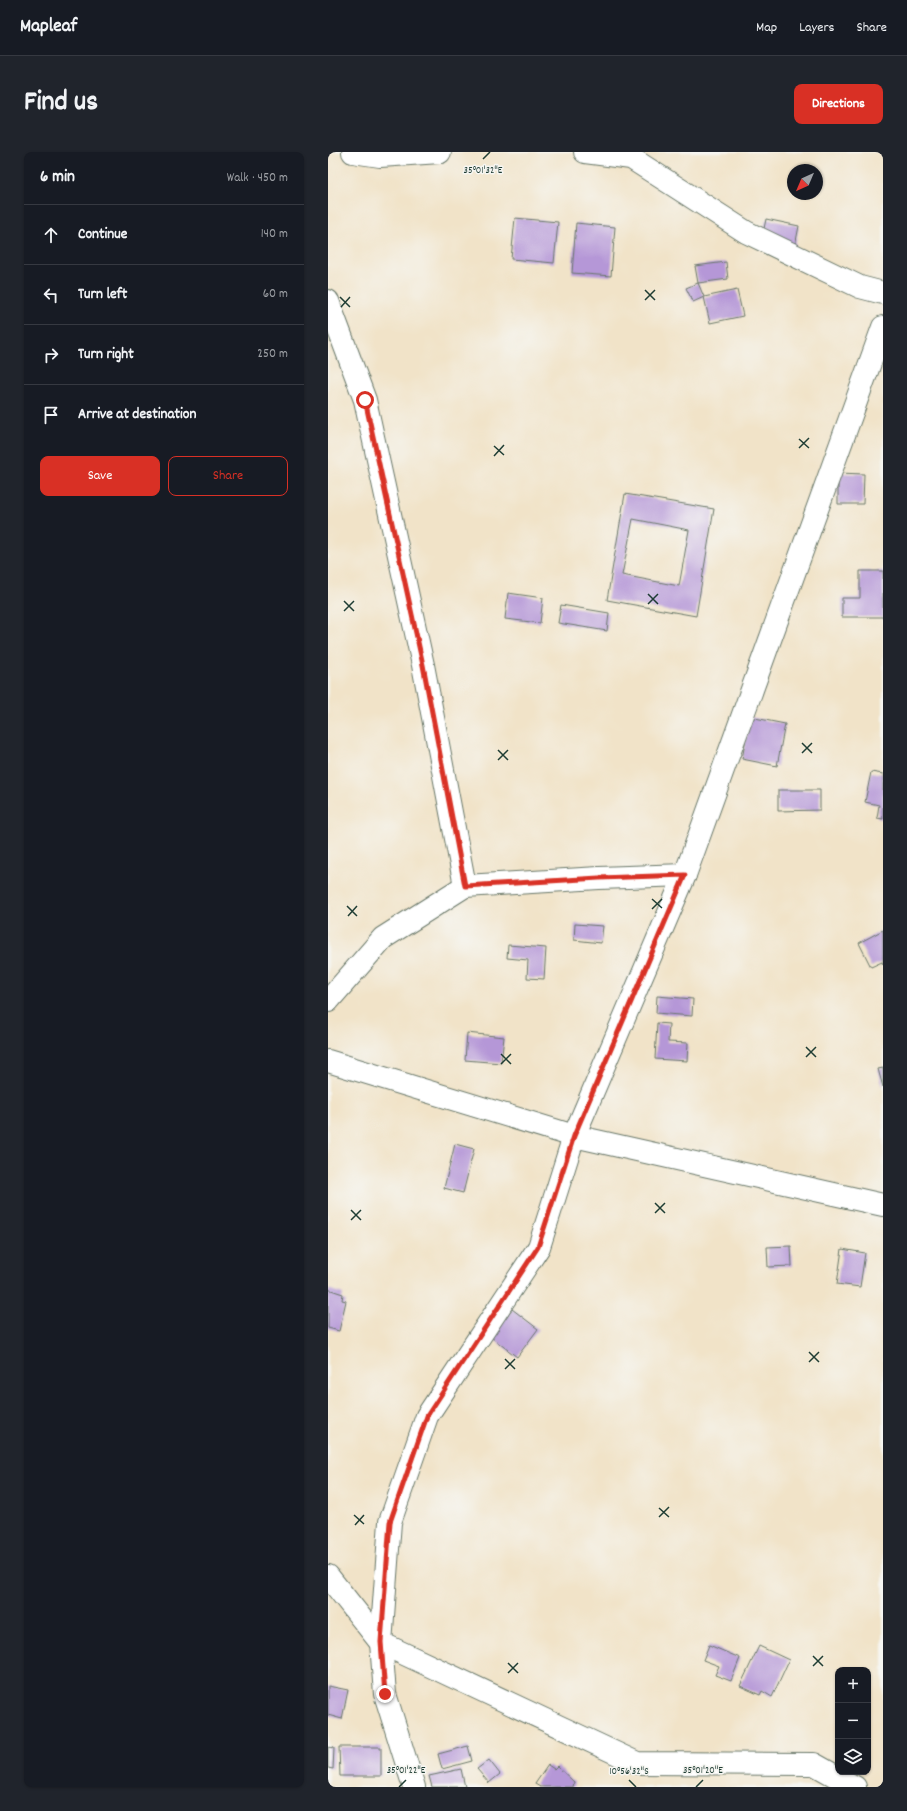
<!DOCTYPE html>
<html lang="en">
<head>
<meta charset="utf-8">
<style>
	body { margin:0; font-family:Dekko,sans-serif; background:#20242c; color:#f1f3f6 }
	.controls { position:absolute; right:12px; bottom:12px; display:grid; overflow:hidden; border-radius:8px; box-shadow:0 1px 3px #0004 }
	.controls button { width:36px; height:36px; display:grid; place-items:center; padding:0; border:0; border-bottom:1px solid #363941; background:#171b24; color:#f1f3f6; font:20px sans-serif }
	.compass { position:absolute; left:459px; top:12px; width:36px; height:36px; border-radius:50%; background:#171b24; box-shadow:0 1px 3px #0004; rotate:224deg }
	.stop { position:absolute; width:12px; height:12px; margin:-9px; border:3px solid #d93025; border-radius:50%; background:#fff }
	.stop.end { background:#d93025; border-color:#fff; box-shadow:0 1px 4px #0008 }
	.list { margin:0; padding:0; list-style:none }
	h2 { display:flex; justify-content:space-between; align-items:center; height:52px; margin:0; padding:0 16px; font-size:17px }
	h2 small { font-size:13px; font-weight:400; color:#9ea1a6 }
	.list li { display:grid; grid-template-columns:26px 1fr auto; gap:12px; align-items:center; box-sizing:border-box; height:60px; padding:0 16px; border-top:1px solid #363941 }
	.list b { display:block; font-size:15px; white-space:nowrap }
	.list em { font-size:13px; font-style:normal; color:#9ea1a6 }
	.actions { display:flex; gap:8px; padding:12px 16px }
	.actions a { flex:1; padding:9px 0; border:1px solid #d93025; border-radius:8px; text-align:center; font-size:14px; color:#d93025 }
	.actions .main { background:#d93025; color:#fff }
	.icon { flex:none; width:22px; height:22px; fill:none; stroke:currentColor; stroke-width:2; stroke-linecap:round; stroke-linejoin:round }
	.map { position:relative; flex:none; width:555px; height:1635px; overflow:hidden; border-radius:8px }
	header { display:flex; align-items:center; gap:24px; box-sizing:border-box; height:56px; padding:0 20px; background:#171b24; border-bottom:1px solid #363941 }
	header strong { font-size:19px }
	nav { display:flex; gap:22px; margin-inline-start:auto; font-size:14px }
	.intro { display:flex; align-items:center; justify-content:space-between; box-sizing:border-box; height:96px; padding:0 24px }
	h1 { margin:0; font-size:28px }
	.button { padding:10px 18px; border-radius:8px; background:#d93025; color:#fff; font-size:14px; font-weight:700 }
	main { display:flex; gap:24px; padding:0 24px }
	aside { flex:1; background:#171b24; border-radius:8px; box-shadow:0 1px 3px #0004 }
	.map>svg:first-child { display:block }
	.building { fill:#b597d7; fill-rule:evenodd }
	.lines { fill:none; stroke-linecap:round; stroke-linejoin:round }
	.minor-casing { stroke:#687768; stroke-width:24 }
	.minor { stroke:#fff; stroke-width:22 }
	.route { stroke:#d93025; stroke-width:5 }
	.ticks { fill:none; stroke:#1f3d34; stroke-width:1.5 }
	.ticks-label { font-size:10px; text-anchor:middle; fill:#1f3d34; stroke:#f6f6f2; stroke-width:3; stroke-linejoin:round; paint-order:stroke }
</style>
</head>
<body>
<header>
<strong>Mapleaf</strong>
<nav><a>Map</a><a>Layers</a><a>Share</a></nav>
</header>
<div class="intro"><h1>Find us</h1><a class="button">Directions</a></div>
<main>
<aside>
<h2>6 min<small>Walk · 450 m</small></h2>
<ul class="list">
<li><svg class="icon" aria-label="ahead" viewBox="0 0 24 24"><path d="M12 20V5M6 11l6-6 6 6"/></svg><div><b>Continue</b></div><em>140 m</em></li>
<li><svg class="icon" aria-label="left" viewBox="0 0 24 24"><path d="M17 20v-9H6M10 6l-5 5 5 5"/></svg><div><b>Turn left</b></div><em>60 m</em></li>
<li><svg class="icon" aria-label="right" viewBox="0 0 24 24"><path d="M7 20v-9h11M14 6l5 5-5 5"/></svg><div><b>Turn right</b></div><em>250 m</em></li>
<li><svg class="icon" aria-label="arrive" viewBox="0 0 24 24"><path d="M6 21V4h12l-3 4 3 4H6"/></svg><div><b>Arrive at destination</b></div></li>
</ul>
<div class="actions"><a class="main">Save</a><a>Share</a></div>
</aside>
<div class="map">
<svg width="555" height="1635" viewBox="0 0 555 1635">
	<rect width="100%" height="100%" fill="#f6f6f2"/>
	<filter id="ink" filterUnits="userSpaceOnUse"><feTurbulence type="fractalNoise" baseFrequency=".025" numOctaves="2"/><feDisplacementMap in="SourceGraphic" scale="8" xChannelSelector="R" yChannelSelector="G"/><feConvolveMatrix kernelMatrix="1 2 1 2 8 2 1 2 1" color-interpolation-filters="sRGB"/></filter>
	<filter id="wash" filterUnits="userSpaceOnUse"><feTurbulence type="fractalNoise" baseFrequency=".012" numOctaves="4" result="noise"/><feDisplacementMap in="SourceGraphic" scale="16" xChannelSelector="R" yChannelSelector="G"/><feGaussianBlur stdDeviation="0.9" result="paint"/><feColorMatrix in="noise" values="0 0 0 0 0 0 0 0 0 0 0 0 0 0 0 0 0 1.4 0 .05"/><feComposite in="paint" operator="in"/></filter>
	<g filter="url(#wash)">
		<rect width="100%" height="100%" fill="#f1e3c8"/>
		<g id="blocks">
			<!-- building -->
			<g class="building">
				<polygon points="187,66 230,70 226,111 183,107"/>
				<polygon points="438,67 471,74 466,99 433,91"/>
				<polygon points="248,71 287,75 283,124 244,121"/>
				<polygon points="398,110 400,127 370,131 367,114"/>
				<polygon points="370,131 376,145 365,150 358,136"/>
				<polygon points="409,138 415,164 382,171 376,145"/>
				<polygon points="510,321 536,322 535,352 510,352"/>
				<path d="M 297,342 L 386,357 L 368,464 L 279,448 ZM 305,367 L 361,378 L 351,434 L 294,423 Z"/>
				<polygon points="532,419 555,419 555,465 514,465 514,446 532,446"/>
				<polygon points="180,441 215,446 212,471 177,467"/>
				<polygon points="233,453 281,461 279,479 230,471"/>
				<polygon points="422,565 457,572 449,614 414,607"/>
				<polygon points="543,620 555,622 555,667 549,666 551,653 537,650"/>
				<polygon points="450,638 492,638 492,658 450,659"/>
				<polygon points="247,772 275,774 273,791 246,788"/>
				<polygon points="555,778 555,813 554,810 543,815 531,791"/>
				<polygon points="180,793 218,796 216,827 199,826 200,808 179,806"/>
				<polygon points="329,844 365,847 364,864 328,861"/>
				<polygon points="329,871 341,872 340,890 360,891 359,909 327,907"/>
				<polygon points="139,881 176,885 173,911 137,908"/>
				<polygon points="555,916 555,935 550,917"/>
				<polygon points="127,992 146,997 135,1041 116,1036"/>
				<polygon points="463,1094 464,1114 440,1115 439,1095"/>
				<polygon points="514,1097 537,1101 532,1135 509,1132"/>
				<polygon points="0,1137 15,1142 14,1148 18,1149 11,1179 0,1176"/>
				<polygon points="184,1157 210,1177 189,1205 163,1185"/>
				<polygon points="381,1493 412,1506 403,1529 387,1523 391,1514 375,1508"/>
				<polygon points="431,1494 461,1508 444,1545 434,1539 432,1543 412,1534"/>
				<polygon points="0,1534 20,1538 14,1567 0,1563"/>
				<polygon points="140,1594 144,1609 114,1617 110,1602"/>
				<polygon points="0,1595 6,1596 5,1617 0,1616"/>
				<polygon points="11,1595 53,1595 53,1624 12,1624"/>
				<polygon points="161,1608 172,1622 161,1631 149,1617"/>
				<polygon points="220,1613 226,1617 229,1614 246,1630 245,1635 212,1635 207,1632"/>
				<polygon points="133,1617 137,1635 104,1635 101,1624"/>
			</g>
		</g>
	</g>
	<g filter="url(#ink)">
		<use href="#blocks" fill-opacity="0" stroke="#687768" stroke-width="1"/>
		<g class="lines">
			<!-- minor casing -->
			<g class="minor-casing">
				<g id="minor">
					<polyline points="25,0 52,4 112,0"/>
					<polyline points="257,0 303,6 418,80 532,135 555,141"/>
					<polyline points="0,149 37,248 95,513 137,734 271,726 357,723"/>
					<polyline points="0,849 55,786 137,734"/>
					<polyline points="0,909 246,984 555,1053"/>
					<polyline points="0,1424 53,1491 309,1611 486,1612 527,1635"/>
					<polyline points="86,1635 57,1542 53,1491 62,1370 99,1264 211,1095 246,984 357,723 555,175"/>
				</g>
			</g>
			<!-- minor -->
			<use href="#minor" class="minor"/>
		</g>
	</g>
	<g class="lines" filter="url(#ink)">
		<!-- route -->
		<polyline class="route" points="37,248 95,513 137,734 271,726 357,723 246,984 210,1095 99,1264 62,1370 53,1490 57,1542"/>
	</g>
	<!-- ticks -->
	<path class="ticks" d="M 155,7 L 162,0M 317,138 L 327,148M 12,145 L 22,155M 317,148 L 327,138M 13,155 L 22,145M 471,287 L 481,296M 166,294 L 176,303M 471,296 L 481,286M 166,304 L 176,293M 320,442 L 330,452M 16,449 L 26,459M 320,452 L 330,442M 16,459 L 26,449M 474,591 L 484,601M 170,598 L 180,608M 474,601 L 484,591M 170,608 L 180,598M 324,747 L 334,756M 19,754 L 29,764M 324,757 L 334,747M 20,764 L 29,754M 478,895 L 488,905M 173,902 L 183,912M 478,905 L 488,895M 173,912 L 183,902M 327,1051 L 337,1061M 23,1058 L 33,1068M 327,1061 L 337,1051M 23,1068 L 33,1058M 481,1200 L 491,1210M 177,1207 L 187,1217M 481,1210 L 491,1200M 177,1217 L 187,1207M 331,1356 L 341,1365M 26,1363 L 36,1372M 331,1365 L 341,1355M 27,1373 L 36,1363M 485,1504 L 495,1514M 180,1511 L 190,1521M 485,1514 L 495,1504M 180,1521 L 190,1511M 301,1628 L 308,1635M 71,1635 L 78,1628M 368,1635 L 375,1628"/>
	<g class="ticks-label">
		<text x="155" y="21">35°01'32"E</text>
		<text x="78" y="1621">35°01'22"E</text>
		<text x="375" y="1621">35°01'20"E</text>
		<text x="301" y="1622">10°56'32"S</text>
	</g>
</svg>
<div class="controls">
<button>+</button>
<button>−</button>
<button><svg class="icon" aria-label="layers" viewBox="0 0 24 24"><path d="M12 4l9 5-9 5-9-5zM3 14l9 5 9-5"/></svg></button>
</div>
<svg class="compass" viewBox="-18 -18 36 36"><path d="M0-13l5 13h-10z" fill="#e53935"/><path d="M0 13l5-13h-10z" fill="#9ea1a6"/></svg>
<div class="stop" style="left:37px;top:248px"></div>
<div class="stop end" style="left:57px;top:1542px"></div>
</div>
</main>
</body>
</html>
